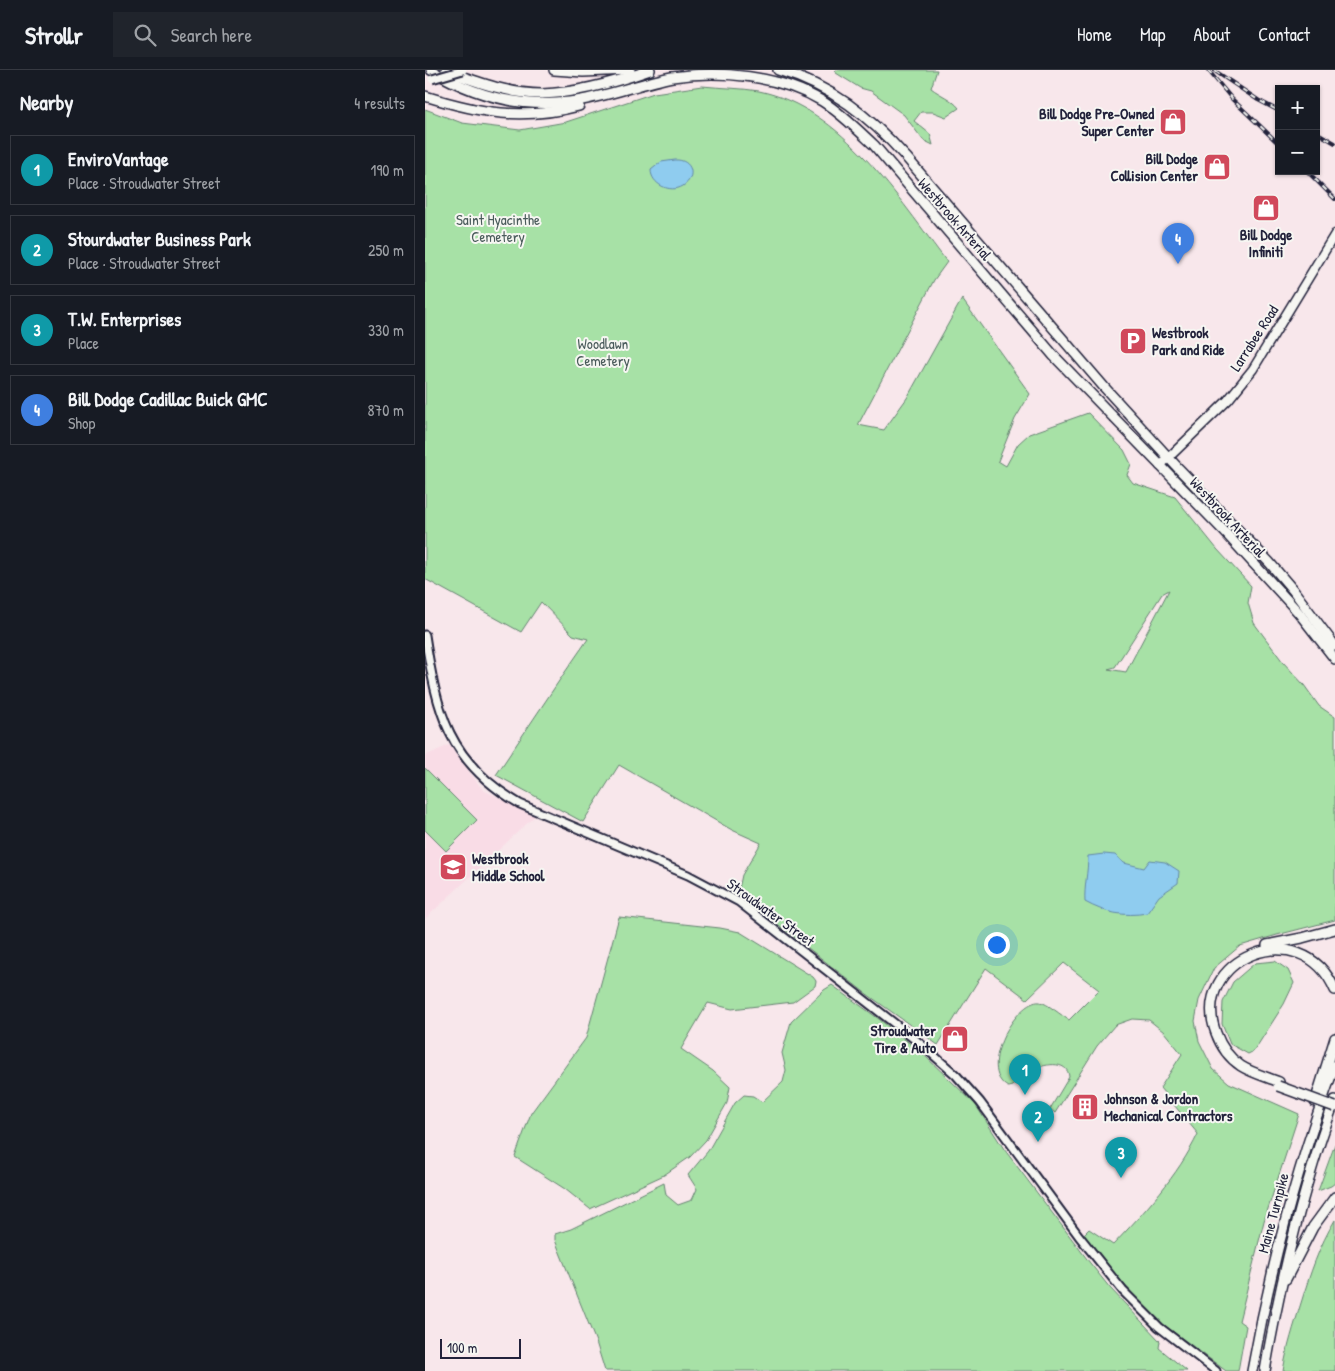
<!DOCTYPE html>
<html lang="en">
<head>
<meta charset="utf-8">
<style>
	body { margin:0; font-family:"Patrick Hand",sans-serif; background:#20242c; color:#f1f3f6 }
	.controls { position:absolute; right:15px; top:15px; display:grid; overflow:hidden; border-radius:0px; box-shadow:0 1px 4px #0004 }
	.controls button { width:45px; height:45px; display:grid; place-items:center; padding:0; border:0; border-bottom:1px solid #363941; background:#171b24; color:#f1f3f6; font:25px sans-serif }
	.scale { position:absolute; left:15px; bottom:12px; width:81px; box-sizing:border-box; padding-left:5px; border:2px solid #22223b; border-top:0; font-size:14px; line-height:18px; white-space:nowrap; color:#22223b; -webkit-text-stroke:4px #f6f6f2; paint-order:stroke }
	.you { position:absolute; left:571px; top:874px; width:18px; height:18px; margin:-12px; border:4px solid #fff; border-radius:50%; background:#1a73e8; box-shadow:0 0 0 8px #1a73e833 }
	.badge { display:grid; place-items:center; width:32px; height:32px; border-radius:50%; background:#d1495b; color:#fff; font-size:16px; font-weight:700 }
	.pin { position:absolute; translate:-50% -41px; filter:drop-shadow(0 1px 2px #0008) }
	.pin::after { content:''; position:absolute; top:26px; width:18px; height:15px; background:inherit; clip-path:polygon(0 0,100% 0,50% 100%) }
	.list { margin:0; padding:0; list-style:none }
	h2 { display:flex; justify-content:space-between; align-items:center; height:65px; margin:0; padding:0 20px; font-size:21px }
	h2 small { font-size:16px; font-weight:400; color:#9ea1a6 }
	.list li { display:grid; grid-template-columns:32px 1fr auto; gap:15px; align-items:center; box-sizing:border-box; height:70px; margin:0 10px 10px; padding:0 10px; border:1px solid #363941; border-radius:0px }
	.list b { display:block; font-size:19px; white-space:nowrap }
	.list p { margin:0; font-size:16px; white-space:nowrap; color:#9ea1a6 }
	.list em { font-size:16px; font-style:normal; color:#9ea1a6 }
	.icon { flex:none; width:28px; height:28px; fill:none; stroke:currentColor; stroke-width:2; stroke-linecap:round; stroke-linejoin:round }
	.map { position:relative; flex:none; width:910px; height:1301px; overflow:hidden }
	header { display:flex; align-items:center; gap:30px; box-sizing:border-box; height:70px; padding:0 25px; background:#171b24; border-bottom:1px solid #363941 }
	header strong { font-size:24px }
	nav { display:flex; gap:28px; margin-inline-start:auto; font-size:18px }
	.search { width:350px; height:45px; background:#20242c; display:flex; align-items:center; gap:12px; box-sizing:border-box; padding:0 18px; border-radius:0px; color:#9ea1a6; font-size:19px }
	main { display:flex }
	aside { flex:1; background:#171b24 }
	.map>svg:first-child { display:block }
	.built { fill:#f9dce6 }
	.green { fill:#a7e1a6; stroke:#648270; fill-rule:evenodd }
	.water { fill:#8fccef; stroke:#6388a7 }
	.lines { fill:none; stroke-linecap:round; stroke-linejoin:round }
	.secondary-casing { stroke:#22223b; stroke-width:11 }
	.primary-casing { stroke:#22223b; stroke-width:11 }
	.highway-casing { stroke:#22223b; stroke-width:12 }
	.secondary { stroke:#f6f6f2; stroke-width:7 }
	.primary { stroke:#f6f6f2; stroke-width:8 }
	.highway { stroke:#f6f6f2; stroke-width:9 }
	.rail-casing { stroke:#22223b; stroke-width:4 }
	.rail { stroke:#f6f6f2; stroke-width:2; stroke-dasharray:5.5; stroke-linecap:butt }
	.secondary-bridge-casing { stroke:#22223b; stroke-width:11; stroke-linecap:butt }
	.highway-bridge-casing { stroke:#22223b; stroke-width:12; stroke-linecap:butt }
	.secondary-bridge { stroke:#f6f6f2; stroke-width:7 }
	.highway-bridge { stroke:#f6f6f2; stroke-width:9 }
	.labels { text-anchor:middle; dominant-baseline:central; stroke-width:4; stroke-linejoin:round; paint-order:stroke }
	.poi-label { font-size:15px; font-weight:bold; fill:#22223b; stroke:#f6f6f2; text-anchor:end }
	.park-label { font-size:15px; fill:#4a5b5b; stroke:#f6f6f2 }
	.street-label { font-size:15px; fill:#22223b; stroke:#f6f6f2 }
</style>
</head>
<body>
<header>
<strong>Strollr</strong>
<div class="search"><svg class="icon" aria-label="search" viewBox="0 0 24 24"><circle cx="10" cy="10" r="6"/><path d="M15 15l6 6"/></svg>Search here</div>
<nav><a>Home</a><a>Map</a><a>About</a><a>Contact</a></nav>
</header>
<main>
<aside>
<h2>Nearby<small>4 results</small></h2>
<ul class="list">
<li><span class="badge" style="background:#0f9aa8">1</span><div><b>EnviroVantage</b><p>Place · Stroudwater Street</p></div><em>190 m</em></li>
<li><span class="badge" style="background:#0f9aa8">2</span><div><b>Stourdwater Business Park</b><p>Place · Stroudwater Street</p></div><em>250 m</em></li>
<li><span class="badge" style="background:#0f9aa8">3</span><div><b>T.W. Enterprises</b><p>Place</p></div><em>330 m</em></li>
<li><span class="badge" style="background:#3f7fe0">4</span><div><b>Bill Dodge Cadillac Buick GMC</b><p>Shop</p></div><em>870 m</em></li>
</ul>
</aside>
<div class="map">
<svg width="910" height="1301" viewBox="0 0 910 1301">
	<rect width="100%" height="100%" fill="#f8e7eb"/>
	<filter id="ink" filterUnits="userSpaceOnUse"><feTurbulence type="fractalNoise" baseFrequency=".02" numOctaves="2"/><feDisplacementMap in="SourceGraphic" scale="10" xChannelSelector="R" yChannelSelector="G"/><feConvolveMatrix kernelMatrix="1 2 1 2 8 2 1 2 1" color-interpolation-filters="sRGB"/></filter>
	<g filter="url(#ink)">
		<!-- built -->
		<polygon class="built" points="24,675 58,720 111,745 0,849 0,686"/>
		<!-- green -->
		<g class="green">
			<path d="M 410,0 L 512,0 L 506,18 C 515,25 527,29 534,38 L 521,47 L 508,42 L 496,42 L 489,51 L 505,64 L 508,75 L 498,70 L 479,45 L 446,21 L 435,18 L 411,3 Z"/>
			<path d="M 277,16 C 296,18 316,18 334,21 C 417,38 474,129 522,192 L 509,210 L 433,355 L 459,360 L 482,328 L 537,229 L 605,324 L 590,349 L 573,391 L 581,396 L 593,374 L 604,364 L 663,343 L 699,380 L 706,394 L 702,405 L 708,413 L 750,427 L 792,479 L 826,516 L 823,533 L 829,553 L 858,592 L 879,615 L 894,636 L 910,647 L 910,850 L 852,865 L 815,876 L 789,898 L 774,930 L 770,951 L 774,971 L 788,999 L 804,1013 L 874,1044 L 839,1151 L 814,1251 L 821,1256 L 813,1301 L 801,1301 L 730,1248 L 695,1210 L 658,1165 L 664,1159 L 688,1175 C 720,1141 753,1106 773,1064 L 735,1018 L 757,984 L 739,962 L 724,950 L 707,949 L 690,955 L 672,976 L 630,1043 L 625,1039 L 644,1007 C 643,989 617,994 605,1001 C 599,1005 593,1011 587,1016 L 583,1017 C 551,1000 592,929 615,932 C 622,933 637,946 644,950 L 674,920 L 639,893 L 602,929 L 561,898 L 513,975 L 439,922 L 313,823 L 317,805 L 336,773 L 307,760 L 194,695 L 158,752 L 71,705 L 138,605 L 163,569 L 148,565 L 116,532 L 96,562 L 0,509 L 0,39 L 37,53 L 95,60 L 141,52 L 229,23 ZM 744,520 L 701,602 L 683,599 L 690,597 L 737,524 Z"/>
			<polygon points="0,698 52,750 21,781 0,760"/>
			<polygon points="194,847 295,858 315,862 388,907 391,911 390,916 368,932 307,939 283,933 256,979 288,1001 305,1017 302,1033 281,1070 265,1087 239,1105 165,1139 140,1119 90,1087 106,1043 161,968"/>
			<polygon points="850,891 863,900 869,913 859,934 829,981 823,984 805,974 797,954 798,932 808,912 830,893"/>
			<polygon points="407,915 454,949 497,983 550,1034 579,1079 665,1193 685,1218 735,1271 734,1278 762,1301 180,1301 171,1272 130,1170 130,1164 146,1159 239,1113 241,1125 253,1135 267,1130 272,1119 263,1105 283,1081 310,1033 319,1025 328,1026 337,1032 358,1012 361,1000 357,983 366,952 399,920"/>
			<polygon points="910,1074 910,1113 906,1116 893,1121"/>
			<path d="M 910,1150 L 910,1301 L 858,1301 C 862,1277 869,1256 876,1233 C 885,1204 894,1176 910,1150 Z"/>
		</g>
		<!-- water -->
		<g class="water">
			<path d="M 250,90 C 267,89 272,107 258,116 C 245,124 226,114 226,100 L 236,92 Z"/>
			<path d="M 679,784 L 690,785 L 699,793 L 719,798 L 725,790 L 740,792 L 754,801 L 753,813 L 734,826 L 722,843 C 699,847 680,843 660,832 C 659,817 663,802 663,786 Z"/>
		</g>
		<g class="lines">
			<!-- secondary casing -->
			<g class="secondary-casing">
				<path id="secondary" d="M 0,565 C 12,643 23,692 95,734 L 263,805 L 314,832 L 497,975 L 531,1005 L 555,1032 L 654,1166 L 698,1221 L 734,1257 L 791,1301"/>
			</g>
			<!-- primary casing -->
			<g class="primary-casing">
				<polyline id="primary" points="735,396 803,330 828,299 910,164"/>
			</g>
			<!-- highway casing -->
			<g class="highway-casing">
				<g id="highway">
					<path d="M 6,0 C 48,25 95,38 144,32 C 179,28 212,14 247,7 C 295,0 354,5 397,31 C 416,43 432,59 449,75 L 629,286 L 798,460 L 874,543 L 910,589"/>
					<path d="M 21,0 L 27,3 C 55,13 86,24 117,24 C 154,23 191,12 225,0"/>
					<polyline points="129,0 158,2 205,0"/>
					<path d="M 353,0 C 407,16 444,46 481,87 L 679,317 L 754,399 L 844,492 L 868,520 L 910,576"/>
					<path d="M 0,26 C 55,43 97,51 154,36"/>
					<polyline points="842,875 877,868 910,859"/>
					<path d="M 854,1012 C 842,1007 827,1003 816,996 C 804,988 796,977 791,963 C 763,889 877,842 910,920"/>
					<polyline points="890,1032 910,968"/>
					<polyline points="861,1209 888,1157 910,1127"/>
					<path d="M 827,1301 C 846,1194 872,1097 910,995"/>
					<path d="M 840,1301 C 856,1208 877,1118 910,1030"/>
				</g>
			</g>
			<!-- secondary -->
			<use href="#secondary" class="secondary"/>
			<!-- primary -->
			<use href="#primary" class="primary"/>
			<!-- highway -->
			<use href="#highway" class="highway"/>
			<!-- rail casing -->
			<g class="rail-casing">
				<g id="rail">
					<polyline points="783,0 807,29 854,74"/>
					<polyline points="790,1 833,30 854,41"/>
					<polyline points="891,62 910,73"/>
					<polyline points="882,101 910,129"/>
				</g>
			</g>
			<!-- rail -->
			<use href="#rail" class="rail"/>
			<!-- secondary-bridge casing -->
			<g class="secondary-bridge-casing">
				<polyline id="secondary-bridge" points="7,9 38,0"/>
			</g>
			<!-- highway-bridge casing -->
			<g class="highway-bridge-casing">
				<polyline id="highway-bridge" points="853,1016 910,1037"/>
			</g>
			<!-- secondary-bridge -->
			<use href="#secondary-bridge" class="secondary-bridge"/>
			<!-- highway-bridge -->
			<use href="#highway-bridge" class="highway-bridge"/>
		</g>
	</g>
	<!-- icons -->
	<defs>
		<g id="shop-square" transform="scale(1.4375)"><rect x="-9" y="-9" width="18" height="18" rx="4" fill="#d1495b" stroke="#f6f6f2"/><path d="M-5-2.5h2.3a2.7 3.5 0 0 1 5.4 0H5L5.5 6h-11ZM-1.5-2.5h3a1.5 2.3 0 0 0-3 0Z" fill="#fff"/></g>
		<g id="parking-square" transform="scale(1.4375)"><rect x="-9" y="-9" width="18" height="18" rx="4" fill="#d1495b" stroke="#f6f6f2"/><path d="M-3.5-5.5H1a3.5 3.5 0 0 1 0 7H-1V5.5H-3.5ZM-1-3.4V-.6H.8a1.4 1.4 0 0 0 0-2.8Z" fill="#fff"/></g>
		<g id="school-square" transform="scale(1.4375)"><rect x="-9" y="-9" width="18" height="18" rx="4" fill="#d1495b" stroke="#f6f6f2"/><path d="M0-5L7-2L0 1L-7-2ZM-4 1L0 2.5L4 1V4Q0 6-4 4Z" fill="#fff"/></g>
		<g id="building-square" transform="scale(1.4375)"><rect x="-9" y="-9" width="18" height="18" rx="4" fill="#d1495b" stroke="#f6f6f2"/><path d="M-4-6H4V6H1V3H-1V6H-4ZM-2.5-4.3h1.7v1.8h-1.7ZM.8-4.3h1.7v1.8H.8ZM-2.5-1h1.7V.8h-1.7ZM.8-1h1.7V.8H.8Z" fill="#fff"/></g>
	</defs>
	<g fill-rule="evenodd">
		<use href="#shop-square" x="748" y="52"/>
		<use href="#shop-square" x="792" y="97"/>
		<use href="#shop-square" x="841" y="138"/>
		<use href="#parking-square" x="708" y="271"/>
		<use href="#school-square" x="28" y="797"/>
		<use href="#shop-square" x="530" y="969"/>
		<use href="#building-square" x="660" y="1037"/>
	</g>
	<g class="labels">
		<!-- poi labels -->
		<g class="poi-label">
			<text x="729" y="43">Bill Dodge Pre-Owned<tspan x="729" dy="17">Super Center</tspan></text>
			<text x="773" y="88">Bill Dodge<tspan x="773" dy="17">Collision Center</tspan></text>
			<text x="841" y="164" text-anchor="middle">Bill Dodge<tspan x="841" dy="17">Infiniti</tspan></text>
			<text x="727" y="262" text-anchor="start">Westbrook<tspan x="727" dy="17">Park and Ride</tspan></text>
			<text x="47" y="788" text-anchor="start">Westbrook<tspan x="47" dy="17">Middle School</tspan></text>
			<text x="511" y="960">Stroudwater<tspan x="511" dy="17">Tire &amp; Auto</tspan></text>
			<text x="679" y="1028" text-anchor="start">Johnson &amp; Jordon<tspan x="679" dy="17">Mechanical Contractors</tspan></text>
		</g>
		<!-- park labels -->
		<g class="park-label">
			<text x="73" y="149">Saint Hyacinthe<tspan x="73" dy="17">Cemetery</tspan></text>
			<text x="178" y="273">Woodlawn<tspan x="178" dy="17">Cemetery</tspan></text>
		</g>
		<!-- street labels -->
		<g class="street-label">
			<text transform="translate(530 149) rotate(49)">Westbrook Arterial</text>
			<text transform="translate(829 268) rotate(-57)">Larrabee Road</text>
			<text transform="translate(803 447) rotate(47)">Westbrook Arterial</text>
			<text transform="translate(346 842) rotate(36)">Stroudwater Street</text>
			<text transform="translate(848 1143) rotate(-75)">Maine Turnpike</text>
		</g>
	</g>
</svg>
<div class="controls">
<button>+</button>
<button>−</button>
</div>
<div class="scale">100 m</div>
<div class="you"></div>
<div class="pin badge" style="left:600px;top:1025px;background:#0f9aa8">1</div>
<div class="pin badge" style="left:613px;top:1072px;background:#0f9aa8">2</div>
<div class="pin badge" style="left:696px;top:1108px;background:#0f9aa8">3</div>
<div class="pin badge" style="left:753px;top:194px;background:#3f7fe0">4</div>
</div>
</main>
</body>
</html>
